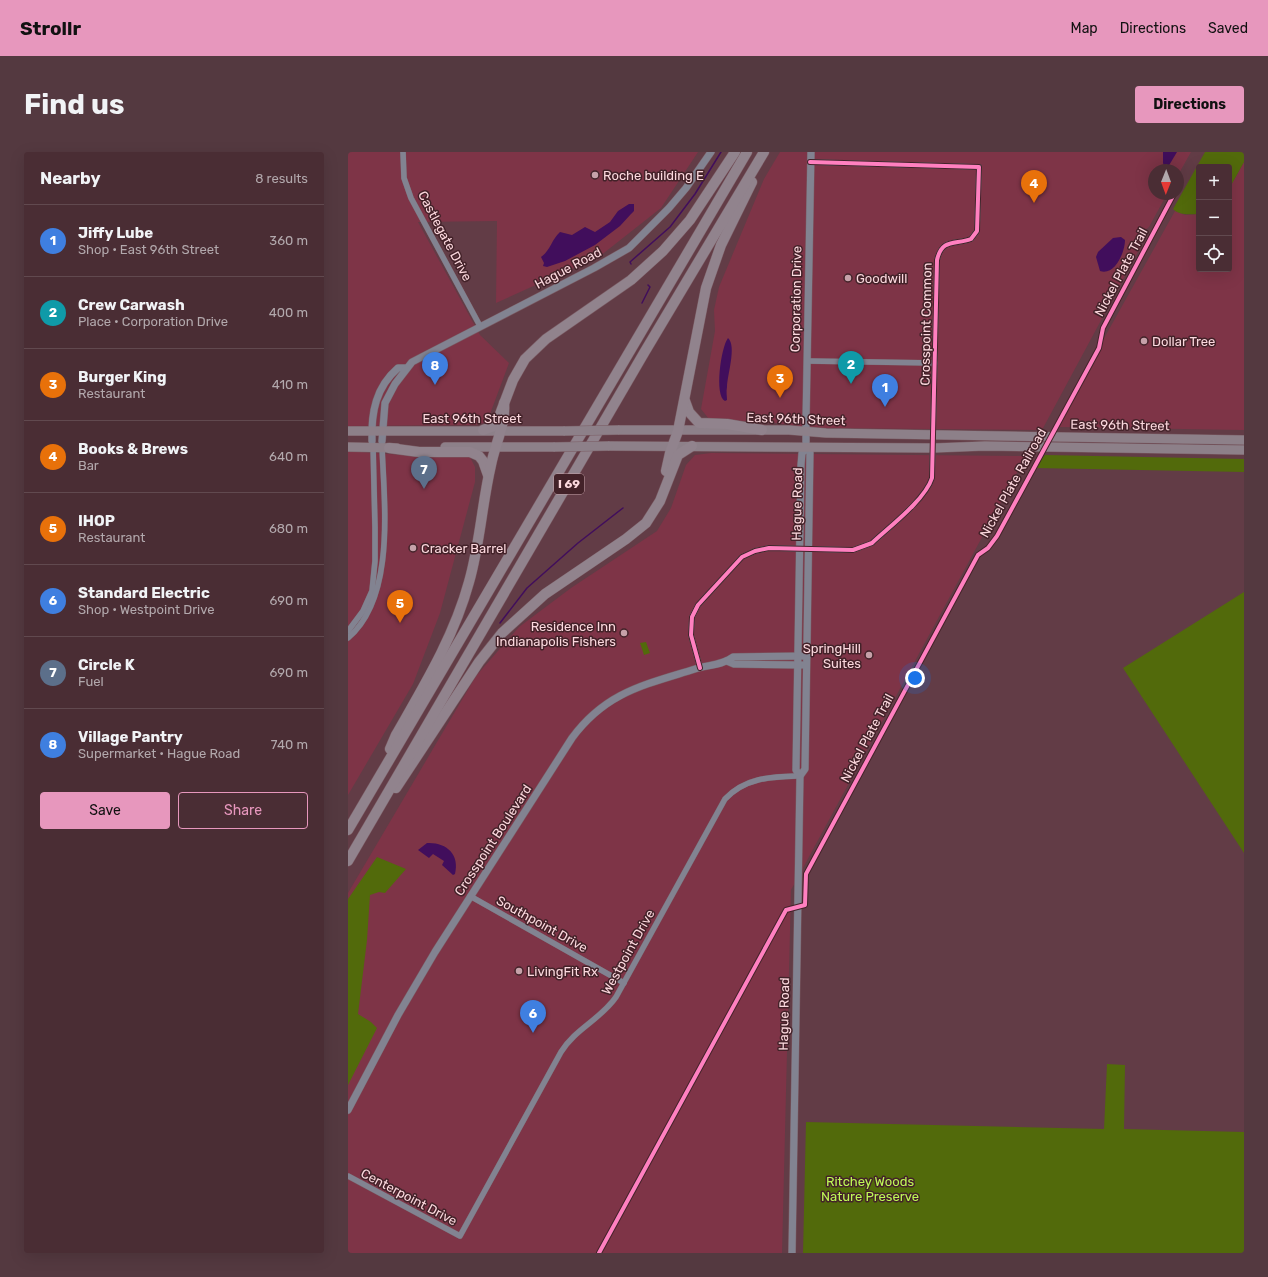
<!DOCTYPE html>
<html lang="en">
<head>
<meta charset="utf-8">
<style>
	body { margin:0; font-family:Rubik,sans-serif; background:#543940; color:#f1f3f6 }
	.controls { position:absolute; right:12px; top:12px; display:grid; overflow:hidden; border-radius:4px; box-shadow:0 4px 16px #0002 }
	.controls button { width:36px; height:36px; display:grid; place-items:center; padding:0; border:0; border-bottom:1px solid #61494f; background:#4a2d34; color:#f1f3f6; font:20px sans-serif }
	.compass { position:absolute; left:800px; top:12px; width:36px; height:36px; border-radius:50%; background:#4a2d34; box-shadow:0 4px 16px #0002; rotate:181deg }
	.you { position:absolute; left:567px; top:526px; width:14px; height:14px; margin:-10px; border:3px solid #fff; border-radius:50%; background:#1a73e8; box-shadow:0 0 0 6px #1a73e833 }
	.badge { display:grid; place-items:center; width:26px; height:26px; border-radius:50%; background:#e797bd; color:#fff; font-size:13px; font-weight:700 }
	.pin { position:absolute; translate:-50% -33px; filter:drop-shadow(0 1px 2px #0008) }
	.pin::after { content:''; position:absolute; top:21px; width:14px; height:12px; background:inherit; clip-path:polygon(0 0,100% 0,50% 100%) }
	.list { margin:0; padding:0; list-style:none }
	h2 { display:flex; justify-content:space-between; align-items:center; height:52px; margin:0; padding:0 16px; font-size:17px }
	h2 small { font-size:13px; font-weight:400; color:#b2a8ac }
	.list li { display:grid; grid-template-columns:26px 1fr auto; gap:12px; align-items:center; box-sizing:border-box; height:72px; padding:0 16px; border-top:1px solid #61494f }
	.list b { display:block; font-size:15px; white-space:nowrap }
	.list p { margin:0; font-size:13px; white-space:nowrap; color:#b2a8ac }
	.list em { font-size:13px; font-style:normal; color:#b2a8ac }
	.actions { display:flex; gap:8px; padding:12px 16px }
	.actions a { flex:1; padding:9px 0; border:1px solid #e797bd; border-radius:4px; text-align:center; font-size:14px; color:#e797bd }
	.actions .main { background:#e797bd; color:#111 }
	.icon { flex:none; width:22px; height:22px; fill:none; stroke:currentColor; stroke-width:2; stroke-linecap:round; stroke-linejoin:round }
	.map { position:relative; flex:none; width:896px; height:1101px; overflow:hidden; border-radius:4px }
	header { display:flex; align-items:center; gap:24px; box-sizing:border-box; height:56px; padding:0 20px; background:#e797bd; color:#111 }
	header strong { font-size:19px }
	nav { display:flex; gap:22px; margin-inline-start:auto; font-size:14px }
	.intro { display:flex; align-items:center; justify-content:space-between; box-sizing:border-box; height:96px; padding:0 24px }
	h1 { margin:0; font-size:28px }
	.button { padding:10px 18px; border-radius:4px; background:#e797bd; color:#111; font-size:14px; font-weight:700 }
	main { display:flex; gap:24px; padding:0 24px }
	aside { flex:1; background:#4a2d34; border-radius:4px; box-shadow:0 4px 16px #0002 }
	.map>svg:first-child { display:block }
	.built { fill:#7e3447 }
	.green { fill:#526a0b }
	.water { fill:#410e5c }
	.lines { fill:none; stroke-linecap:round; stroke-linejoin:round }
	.stream { stroke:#410e5c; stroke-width:1.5 }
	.minor-casing { stroke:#7a5b63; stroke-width:6 }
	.tertiary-casing { stroke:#7a5b63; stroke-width:8 }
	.primary-casing { stroke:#7a5b63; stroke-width:10 }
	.motorway-casing { stroke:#7a5b63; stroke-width:11 }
	.minor { stroke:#828391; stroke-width:5.5 }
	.tertiary { stroke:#828391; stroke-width:7 }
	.primary { stroke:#8d8089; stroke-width:9 }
	.motorway { stroke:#91838d; stroke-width:10 }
	.primary-bridge-casing { stroke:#7a5b63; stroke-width:10; stroke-linecap:butt }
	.primary-bridge { stroke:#8d8089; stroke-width:9 }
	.cycleway-casing { stroke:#432229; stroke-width:6 }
	.cycleway { stroke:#ff80c0; stroke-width:4 }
	.poi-dot { fill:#c6a1a9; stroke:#432229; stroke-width:1.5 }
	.labels { text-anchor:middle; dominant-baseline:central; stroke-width:3; stroke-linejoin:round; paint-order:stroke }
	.shield { fill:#432229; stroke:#c4a1a8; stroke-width:1 }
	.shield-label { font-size:12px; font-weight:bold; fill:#fcd8de }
	.poi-label { font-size:13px; fill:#fcd8de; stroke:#432229; text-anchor:start }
	.street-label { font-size:13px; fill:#fcd8de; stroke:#432229 }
	.park-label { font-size:13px; fill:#bef956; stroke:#432229 }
</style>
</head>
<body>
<header>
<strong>Strollr</strong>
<nav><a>Map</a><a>Directions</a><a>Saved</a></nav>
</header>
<div class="intro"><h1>Find us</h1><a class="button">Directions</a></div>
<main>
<aside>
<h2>Nearby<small>8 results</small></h2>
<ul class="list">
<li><span class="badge" style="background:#3f7fe0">1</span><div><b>Jiffy Lube</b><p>Shop · East 96th Street</p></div><em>360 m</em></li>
<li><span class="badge" style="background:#0f9aa8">2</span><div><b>Crew Carwash</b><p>Place · Corporation Drive</p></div><em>400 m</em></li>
<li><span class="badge" style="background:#e8710a">3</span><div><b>Burger King</b><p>Restaurant</p></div><em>410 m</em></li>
<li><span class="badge" style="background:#e8710a">4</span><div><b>Books &amp; Brews</b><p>Bar</p></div><em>640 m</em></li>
<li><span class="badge" style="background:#e8710a">5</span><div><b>IHOP</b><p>Restaurant</p></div><em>680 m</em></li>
<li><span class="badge" style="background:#3f7fe0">6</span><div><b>Standard Electric</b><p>Shop · Westpoint Drive</p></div><em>690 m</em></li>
<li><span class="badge" style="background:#5c6f8a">7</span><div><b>Circle K</b><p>Fuel</p></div><em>690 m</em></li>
<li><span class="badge" style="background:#3f7fe0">8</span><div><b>Village Pantry</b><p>Supermarket · Hague Road</p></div><em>740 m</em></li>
</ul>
<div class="actions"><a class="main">Save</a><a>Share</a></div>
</aside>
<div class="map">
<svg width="896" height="1101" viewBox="0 0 896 1101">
	<rect width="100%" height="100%" fill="#623c46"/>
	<!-- built -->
	<g class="built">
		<polygon points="0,0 350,0 313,56 252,104 148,151 149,69 70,70 132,183 161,211 139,270 127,273 0,274"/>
		<polygon points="432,0 843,0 830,23 830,18 806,18 806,42 819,42 801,75 796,79 792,89 793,94 694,278 466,276 428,271 361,267 353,257 367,179 366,158 371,135 416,27"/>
		<polygon points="896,10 896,278 712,275 710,269 827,59 837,63 851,62 851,117 881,117 881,37"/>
		<polygon points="0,299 55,303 113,304 122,305 127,315 127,330 92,461 65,532 0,643"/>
		<polygon points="363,301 678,304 443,738 434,1101 0,1101 0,741 128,524 171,475 223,436 309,379 323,356 338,313 347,303"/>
	</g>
	<!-- green -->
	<g class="green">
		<path d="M 857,0 L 896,0 L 896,10 L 881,37 L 881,15 L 851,15 L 851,62 C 842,62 832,64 825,57 Z"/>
		<polygon points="697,303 896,307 896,320 687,316"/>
		<polygon points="896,440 896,701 775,516"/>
		<polygon points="298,490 302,501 296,503 292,491"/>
		<polygon points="29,705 58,717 37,741 31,740 22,743 19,788 10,862 23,870 29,876 0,933 0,747"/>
		<polygon points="759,912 777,913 776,977 896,980 896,1101 455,1101 458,970 756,977"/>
	</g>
	<!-- water -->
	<g class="water">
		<polygon points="815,0 829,0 820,15 817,16 815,11"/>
		<path d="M 281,52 L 286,52 L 286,59 L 283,62 L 272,74 L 247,93 L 217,109 L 199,115 L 195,114 L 196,111 L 193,105 C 202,99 204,87 212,80 L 224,83 L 237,75 L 247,80 L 262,70 L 270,59 Z"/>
		<path d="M 773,85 L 777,88 C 777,100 767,124 752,119 L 748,105 L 750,100 L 765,86 Z"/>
		<path d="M 380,186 C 389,194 379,224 379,235 C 378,240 379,244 379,248 L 377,249 C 366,244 373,195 380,186 Z"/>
		<path d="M 79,691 C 98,690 112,702 107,722 L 105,723 L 94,713 L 96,709 L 85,702 L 81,706 L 70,698 Z"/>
	</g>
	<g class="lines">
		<!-- stream -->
		<g class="stream">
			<polyline points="283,112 282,110 322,75 347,42 373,0"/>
			<polyline points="294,151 302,135 300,133"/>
			<polyline points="152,471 179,436 230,391 275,356"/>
		</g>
		<!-- minor casing -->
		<g class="minor-casing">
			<g id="minor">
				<polyline points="55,0 56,26 63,46 132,174"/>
				<polyline points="459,209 587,211"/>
				<polyline points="0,479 15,459 24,439 27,409 27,375 25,293"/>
				<path d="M 0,486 C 48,445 36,351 34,294"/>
				<path d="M 352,516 L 343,483 L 344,465 L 350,453 L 394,405 L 407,399 L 421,396 L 505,398 L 524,391 C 541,375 577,348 584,326 L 589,108 C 594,86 607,93 623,87 L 629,79 L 631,15 L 462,10"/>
				<polyline points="122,744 276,831"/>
				<path d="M 0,1024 L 112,1084 L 213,900 C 227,877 253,867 268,845 L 377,647 C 398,625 423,625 452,624"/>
			</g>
		</g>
		<!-- tertiary casing -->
		<g class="tertiary-casing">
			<g id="tertiary">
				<path d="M 24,289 C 23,260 28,235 50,216 L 58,216"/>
				<polyline points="34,289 37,251 47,232 64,210 246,116 281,96 321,56 338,36 363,0"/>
				<polyline points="379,509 386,512 454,513"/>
				<polyline points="452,624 457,617 462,300 458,297 458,268 463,0"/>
				<path d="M 0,958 L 50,863 L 87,800 L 224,586 C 258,540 296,533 347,517 C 360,513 375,513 385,505 L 459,504"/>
				<polyline points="444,1101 452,624 448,618 453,313 454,301 458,297"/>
			</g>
		</g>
		<!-- primary casing -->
		<g class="primary-casing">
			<g id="primary">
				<polyline points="270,278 441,278 478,281 896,288"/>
				<polyline points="0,279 217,279"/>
				<polyline points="260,294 586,296 637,294 896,298"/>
				<polyline points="0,295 49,296"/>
				<polyline points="97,295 207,295"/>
			</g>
		</g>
		<!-- motorway casing -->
		<g class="motorway-casing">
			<g id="motorway">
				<polyline points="337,249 341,260 351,271 379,272 414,278"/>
				<polyline points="135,278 146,274 149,270 165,228 177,207 198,187 283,128 315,99 342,68 387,0"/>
				<polyline points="41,296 71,300 122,300 131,304 135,309 140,323"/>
				<polyline points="318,319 322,301 330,279 358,136 373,93 404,30"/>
				<path d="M 42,597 L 48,583 C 76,534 106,485 121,430 C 132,392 134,351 143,313 C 147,292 158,272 156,251"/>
				<polyline points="48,636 131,510 154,481 197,442 278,387 298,371 312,349 330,303 344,294"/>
				<polyline points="0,678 399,0"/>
				<polyline points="0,709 296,201 416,0"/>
			</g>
		</g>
		<!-- minor -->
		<use href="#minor" class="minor"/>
		<!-- tertiary -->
		<use href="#tertiary" class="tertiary"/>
		<!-- primary -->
		<use href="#primary" class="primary"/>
		<!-- motorway -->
		<use href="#motorway" class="motorway"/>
		<!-- primary-bridge casing -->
		<g class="primary-bridge-casing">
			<g id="primary-bridge">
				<polyline points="217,279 270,278"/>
				<polyline points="207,295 260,294"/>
			</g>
		</g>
		<!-- primary-bridge -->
		<use href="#primary-bridge" class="primary-bridge"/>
		<!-- cycleway casing -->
		<g class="cycleway-casing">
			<g id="cycleway">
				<path d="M 352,516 L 343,483 L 344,465 L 350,453 L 394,405 L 407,399 L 421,396 L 505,398 L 524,391 C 541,375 577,348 584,326 L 589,108 C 594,86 607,93 623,87 L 629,79 L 631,15 L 462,10"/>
				<polyline points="251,1101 438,758 457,753 458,722 630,403 640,396 649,384 751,196 755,176 826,42"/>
			</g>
		</g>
		<!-- cycleway -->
		<use href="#cycleway" class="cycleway"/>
	</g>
	<!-- markers -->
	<g class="poi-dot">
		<circle cx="247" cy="23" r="4"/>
		<circle cx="500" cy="126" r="4"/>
		<circle cx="796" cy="189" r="4"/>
		<circle cx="65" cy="396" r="4"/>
		<circle cx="276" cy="481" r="4"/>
		<circle cx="521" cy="503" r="4"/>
		<circle cx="171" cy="819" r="4"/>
	</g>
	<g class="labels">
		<!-- shield labels -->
		<rect class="shield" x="206" y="322" width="30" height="20" rx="3"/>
		<g class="shield-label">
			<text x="221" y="332">I 69</text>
		</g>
		<!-- poi labels -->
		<g class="poi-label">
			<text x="255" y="23">Roche building E</text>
			<text x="508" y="126">Goodwill</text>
			<text x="804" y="189">Dollar Tree</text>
			<text x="73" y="396">Cracker Barrel</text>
			<text x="268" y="474" text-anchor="end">Residence Inn<tspan x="268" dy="15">Indianapolis Fishers</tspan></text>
			<text x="513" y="496" text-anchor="end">SpringHill<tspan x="513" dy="15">Suites</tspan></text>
			<text x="179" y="819">LivingFit Rx</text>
		</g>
		<!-- street labels -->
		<g class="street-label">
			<text transform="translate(97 84) rotate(62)">Castlegate Drive</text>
			<text transform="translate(220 116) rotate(-28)">Hague Road</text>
			<text transform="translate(773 120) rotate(-62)">Nickel Plate Trail</text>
			<text transform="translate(448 147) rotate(-89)">Corporation Drive</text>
			<text transform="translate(578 172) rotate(-89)">Crosspoint Common</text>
			<text x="124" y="266">East 96th Street</text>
			<text transform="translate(448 267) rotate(2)">East 96th Street</text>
			<text transform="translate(772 273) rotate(1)">East 96th Street</text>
			<text transform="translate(665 331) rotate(-61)">Nickel Plate Railroad</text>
			<text transform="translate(449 352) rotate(-89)">Hague Road</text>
			<text transform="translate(519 586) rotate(-62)">Nickel Plate Trail</text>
			<text transform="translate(145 688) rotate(-57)">Crosspoint Boulevard</text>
			<text transform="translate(194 772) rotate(29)">Southpoint Drive</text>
			<text transform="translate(280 800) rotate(-61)">Westpoint Drive</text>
			<text transform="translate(436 862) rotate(-89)">Hague Road</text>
			<text transform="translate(61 1045) rotate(28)">Centerpoint Drive</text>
		</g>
		<!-- park labels -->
		<g class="park-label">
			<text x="522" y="1029">Ritchey Woods<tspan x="522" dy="15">Nature Preserve</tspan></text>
		</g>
	</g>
</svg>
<div class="controls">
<button>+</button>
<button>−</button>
<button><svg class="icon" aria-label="locate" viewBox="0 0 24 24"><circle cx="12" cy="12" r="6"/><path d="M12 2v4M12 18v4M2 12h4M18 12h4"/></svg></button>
</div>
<svg class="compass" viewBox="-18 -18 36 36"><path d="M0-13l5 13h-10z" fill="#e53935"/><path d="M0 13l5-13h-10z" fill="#b2a8ac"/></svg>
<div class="you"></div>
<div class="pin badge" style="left:537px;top:255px;background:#3f7fe0">1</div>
<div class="pin badge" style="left:503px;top:232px;background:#0f9aa8">2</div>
<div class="pin badge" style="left:432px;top:246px;background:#e8710a">3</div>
<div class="pin badge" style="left:686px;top:51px;background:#e8710a">4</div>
<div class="pin badge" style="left:52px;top:471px;background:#e8710a">5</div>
<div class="pin badge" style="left:185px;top:881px;background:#3f7fe0">6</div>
<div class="pin badge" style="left:76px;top:337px;background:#5c6f8a">7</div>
<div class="pin badge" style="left:87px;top:233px;background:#3f7fe0">8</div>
</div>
</main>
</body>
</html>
